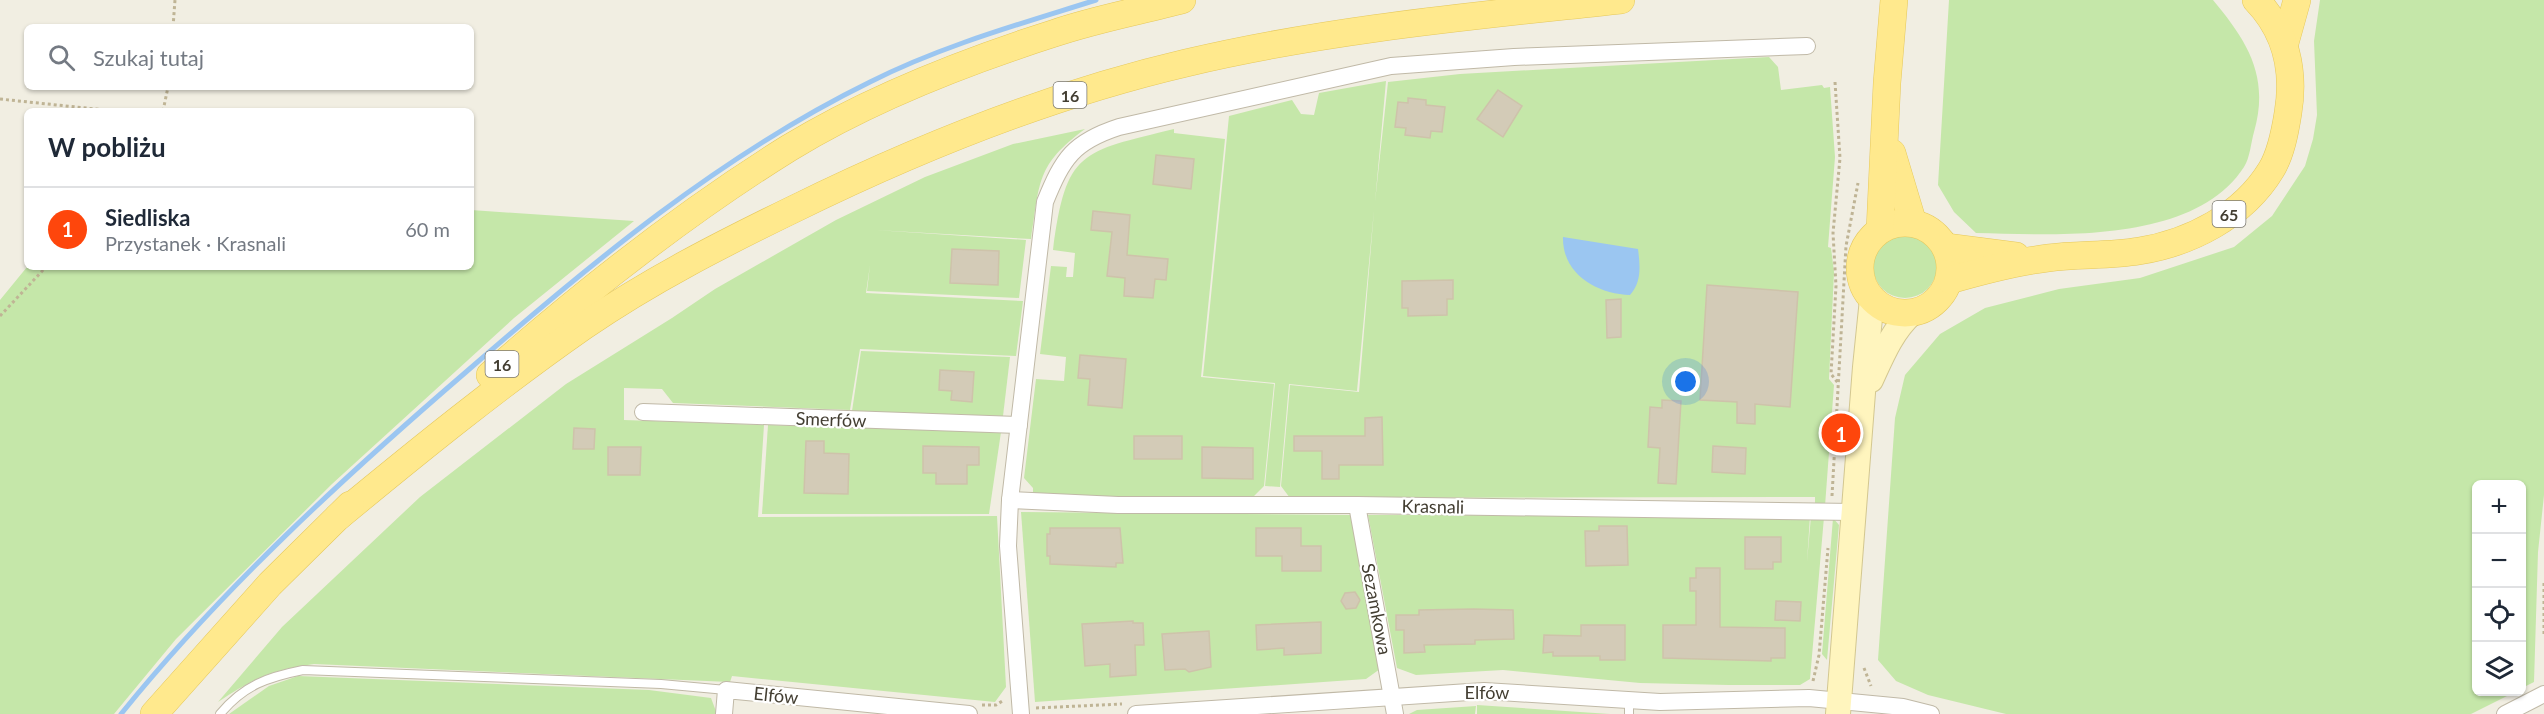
<!DOCTYPE html>
<html lang="pl">
<head>
<meta charset="utf-8">
<style>
	body { margin:0; font-family:Lato,sans-serif; background:#f2f2f3; color:#1f2937 }
	.controls { position:absolute; right:18px; bottom:18px; display:grid; overflow:hidden; border-radius:9px; box-shadow:0 2px 4px #0004 }
	.controls button { width:54px; height:54px; display:grid; place-items:center; padding:0; border:0; border-bottom:2px solid #e0e1e3; background:#fff; color:#1f2937; font:30px sans-serif }
	.you { position:absolute; left:1686px; top:382px; width:21px; height:21px; margin:-15px; border:4px solid #fff; border-radius:50%; background:#1a73e8; box-shadow:0 0 0 9px #1a73e833 }
	.badge { display:grid; place-items:center; width:39px; height:39px; border-radius:50%; background:#fe460c; color:#fff; font-size:20px; font-weight:700 }
	.pin { position:absolute; translate:-50% -50%; border:3px solid #fff; box-shadow:0 2px 6px #0006 }
	.list { margin:0; padding:0; list-style:none }
	h2 { display:flex; justify-content:space-between; align-items:center; height:78px; margin:0; padding:0 24px; font-size:26px }
	h2 small { font-size:20px; font-weight:400; color:#747a83 }
	.list li { display:grid; grid-template-columns:39px 1fr auto; gap:18px; align-items:center; box-sizing:border-box; height:84px; padding:0 24px; border-top:2px solid #e0e1e3 }
	.list b { display:block; font-size:22px; white-space:nowrap }
	.list p { margin:0; font-size:20px; white-space:nowrap; color:#747a83 }
	.list em { font-size:20px; font-style:normal; color:#747a83 }
	.icon { flex:none; width:33px; height:33px; fill:none; stroke:currentColor; stroke-width:2; stroke-linecap:round; stroke-linejoin:round }
	.map { position:relative; flex:none; width:2544px; height:714px; overflow:hidden }
	.search { position:absolute; background:#fff; box-shadow:0 2px 4px #0004; left:24px; top:24px; width:450px; height:66px; display:flex; align-items:center; gap:15px; box-sizing:border-box; padding:0 21px; border-radius:9px; color:#747a83; font-size:22px }
	.panel { position:absolute; background:#fff; box-shadow:0 2px 4px #0004; left:24px; top:108px; width:450px; height:162px; border-radius:9px }
	.map>svg:first-child { display:block }
	.green { fill:#c5e7a9 }
	.water { fill:#9bc6f1 }
	.lines { fill:none; stroke-linecap:round; stroke-linejoin:round }
	.stream { stroke:#9bc6f1; stroke-width:5 }
	.building { fill:#d3cbb7; stroke:#cec3aa; stroke-width:1.5 }
	.lane-casing { stroke:#c0b9a7; stroke-width:10 }
	.street-casing { stroke:#c0b9a7; stroke-width:18 }
	.secondary-casing { stroke:#d3c790; stroke-width:26 }
	.primary-casing { stroke:#e5c85c; stroke-width:28 }
	.path { stroke:#bfb495; stroke-width:3; stroke-dasharray:3 3; stroke-linecap:butt }
	.lane { stroke:#fff; stroke-width:8 }
	.street { stroke:#fff; stroke-width:16 }
	.secondary { stroke:#fff5be; stroke-width:24 }
	.primary { stroke:#ffe98d; stroke-width:27 }
	.labels { text-anchor:middle; dominant-baseline:central; stroke-width:4.5; stroke-linejoin:round; paint-order:stroke }
	.shield { fill:#fff; stroke:#7b7870; stroke-width:1.5 }
	.shield-label { font-size:16px; font-weight:bold; fill:#433e32 }
	.street-label { font-size:18px; fill:#433e32; stroke:#fff }
</style>
</head>
<body>
<div class="map">
<svg width="2544" height="714" viewBox="0 0 2544 714">
	<rect width="100%" height="100%" fill="#f1eee2"/>
	<!-- green -->
	<g class="green">
		<path d="M 1949,0 L 2213,0 C 2247,41 2270,76 2254,132 C 2251,142 2250,158 2244,167 C 2194,244 2057,235 1976,233 L 1954,212 L 1938,185 Z"/>
		<polygon points="2320,0 2544,0 2544,495 2538,552 2534,682 2522,688 2522,484 2476,484 2476,692 2515,692 2471,714 2006,714 1928,695 1896,681 1878,660 1895,418 1905,375 1940,334 1985,308 2059,289 2140,278 2234,247 2272,216 2305,166 2313,139 2317,115 2314,41"/>
		<polygon points="1769,57 1778,67 1781,90 1822,85 1824,88 1830,87 1835,157 1828,247 1831,248 1834,272 1829,379 1834,385 1825,506 1815,506 1815,497 1290,498 1281,486 1290,385 1359,392 1374,210 1357,391 1289,384 1280,487 1265,486 1275,383 1203,376 1229,116 1292,100 1301,114 1314,115 1319,93 1386,81 1375,202 1388,82 1460,74"/>
		<path d="M 1085,129 C 1036,165 1040,182 1031,239 L 875,230 L 1026,240 L 1019,298 L 867,291 L 870,265 L 866,293 L 1023,301 L 1016,356 L 860,349 L 850,410 L 673,403 L 662,389 L 624,388 L 624,420 L 764,425 L 758,517 L 997,516 L 1006,687 L 995,702 L 732,676 L 730,682 L 314,664 C 271,670 254,678 218,702 L 282,627 L 420,497 L 566,384 L 672,318 L 715,289 L 836,220 L 925,177 L 1013,144 Z"/>
		<path d="M 1174,129 L 1174,133 L 1225,139 L 1201,377 L 1274,384 L 1264,486 L 1252,498 L 1070,498 L 1033,493 L 1033,488 L 1024,478 L 1036,379 L 1064,381 L 1066,357 L 1040,354 L 1051,266 L 1067,267 L 1066,277 L 1073,277 L 1075,253 L 1053,250 C 1066,150 1081,152 1174,129 Z"/>
		<polygon points="471,210 634,221 514,318 332,484 176,639 114,714 0,714 0,300 27,267 471,267"/>
		<circle cx="1905" cy="266" r="32"/>
		<polygon points="861,351 1010,357 1003,416 852,411"/>
		<polygon points="768,425 1001,432 989,514 762,514"/>
		<polygon points="1021,512 1351,515 1380,669 1366,679 1035,702"/>
		<polygon points="1368,515 1810,516 1807,562 1811,516 1824,517 1810,679 1800,685 1729,685 1640,683 1503,670 1416,675 1397,668"/>
		<polygon points="1833,518 1839,525 1827,660 1822,654"/>
		<polygon points="298,676 649,690 711,698 717,714 229,714 269,686"/>
		<polygon points="1477,705 1610,714 1477,714"/>
		<polygon points="1476,706 1475,714 1409,714 1417,710"/>
	</g>
	<!-- water -->
	<path class="water" d="M 1563,237 L 1638,249 C 1640,265 1642,282 1630,295 C 1597,294 1562,274 1563,237 Z"/>
	<g class="lines">
		<!-- stream -->
		<path class="stream" d="M 121,714 C 223,588 344,477 466,372 C 591,263 721,155 870,82 C 941,46 1020,24 1096,0"/>
	</g>
	<!-- building -->
	<g class="building">
		<polygon points="1498,90 1522,106 1503,137 1477,119"/>
		<polygon points="1408,98 1426,100 1426,105 1445,107 1442,132 1431,131 1430,138 1405,135 1406,128 1395,127 1398,102 1408,103"/>
		<polygon points="1156,155 1194,159 1191,189 1153,184"/>
		<polygon points="1093,211 1130,215 1127,255 1168,259 1166,280 1155,279 1153,298 1124,296 1125,278 1107,276 1112,232 1091,230"/>
		<polygon points="952,249 999,251 998,285 950,283"/>
		<polygon points="1453,280 1453,299 1447,299 1447,315 1408,316 1408,308 1402,308 1402,281"/>
		<polygon points="1707,285 1798,292 1790,407 1755,404 1755,424 1737,423 1737,402 1700,400"/>
		<polygon points="1621,299 1621,337 1607,338 1606,300"/>
		<polygon points="1080,355 1126,359 1122,408 1088,405 1090,379 1078,378"/>
		<polygon points="940,370 974,372 972,402 951,400 952,391 939,390"/>
		<polygon points="1662,400 1681,401 1676,484 1658,483 1660,448 1648,447 1650,407 1662,408"/>
		<polygon points="1382,417 1383,465 1339,465 1339,479 1322,479 1322,451 1294,451 1294,436 1365,436 1365,418"/>
		<polygon points="574,428 595,429 594,449 573,449"/>
		<rect x="1134" y="436" width="48" height="23"/>
		<polygon points="806,441 824,441 824,453 849,454 848,494 804,493"/>
		<polygon points="923,446 979,447 979,465 967,465 967,484 936,484 936,473 923,473"/>
		<polygon points="1713,446 1746,448 1745,474 1712,472"/>
		<polygon points="608,447 641,447 640,475 608,475"/>
		<polygon points="1202,447 1253,448 1253,479 1202,478"/>
		<polygon points="1599,526 1627,526 1628,565 1586,566 1585,531 1599,531"/>
		<polygon points="1050,528 1120,528 1123,563 1116,563 1116,567 1050,564 1050,556 1047,556 1047,534 1050,534"/>
		<polygon points="1256,528 1301,528 1301,546 1321,546 1321,571 1282,571 1282,556 1256,556"/>
		<polygon points="1745,537 1781,537 1781,562 1773,562 1773,569 1745,569"/>
		<polygon points="1696,568 1720,568 1720,627 1785,628 1785,658 1771,658 1771,661 1663,658 1663,625 1696,625 1696,591 1690,591 1690,578 1696,578"/>
		<polygon points="1355,592 1360,600 1356,608 1346,609 1341,601 1345,593"/>
		<polygon points="1776,601 1801,602 1800,621 1775,620"/>
		<polygon points="1474,609 1513,610 1514,639 1475,640 1475,644 1424,645 1425,652 1404,653 1404,630 1396,630 1396,615 1419,615 1419,610"/>
		<polygon points="1133,621 1133,623 1143,623 1144,645 1135,645 1136,675 1110,677 1110,664 1085,666 1082,624"/>
		<polygon points="1321,622 1321,653 1284,655 1284,648 1257,650 1256,625"/>
		<polygon points="1581,625 1625,625 1625,660 1600,660 1600,656 1553,656 1553,652 1543,653 1544,635 1581,636"/>
		<polygon points="1209,631 1211,667 1189,672 1185,669 1165,670 1162,634"/>
	</g>
	<g class="lines">
		<!-- lane casing -->
		<g class="lane-casing">
			<g id="lane">
				<path d="M 220,714 C 244,685 268,677 303,670 L 661,684 L 726,690"/>
				<polyline points="1629,714 1629,700"/>
			</g>
		</g>
		<!-- street casing -->
		<g class="street-casing">
			<g id="street">
				<polyline points="643,412 1019,425"/>
				<polyline points="1010,500 1118,505 1357,505 1855,512"/>
				<polyline points="1357,505 1395,714"/>
				<polyline points="724,714 726,690 969,714"/>
				<path d="M 1021,714 L 1008,546 L 1010,500 L 1045,202 C 1063,158 1073,142 1119,127 L 1391,66 L 1514,57 L 1807,46"/>
				<polyline points="1136,714 1484,691 1660,702 1809,698 1903,707 1931,714"/>
				<polyline points="2505,714 2544,694"/>
			</g>
		</g>
		<!-- secondary casing -->
		<g class="secondary-casing">
			<g id="secondary">
				<path d="M 1871,380 C 1882,356 1892,331 1912,313"/>
				<polyline points="1838,714 1865,367 1872,299"/>
			</g>
		</g>
		<!-- primary casing -->
		<g class="primary-casing">
			<g id="primary">
				<polyline points="2285,43 2297,0"/>
				<polyline points="1892,153 1913,223"/>
				<circle cx="1905" cy="268" r="45"/>
				<polyline points="1880,230 1887,83 1894,0"/>
				<polyline points="1946,247 2016,256"/>
				<path d="M 1950,280 C 1981,271 2015,262 2048,258 C 2078,254 2109,256 2139,251 C 2190,243 2243,216 2271,170 C 2281,154 2285,132 2288,113 C 2295,71 2286,31 2256,0"/>
				<path d="M 490,375 C 584,292 683,214 789,148 C 871,98 964,62 1055,33 C 1096,19 1140,11 1182,0"/>
				<path d="M 338,517 C 418,451 498,386 584,326 C 651,280 722,244 794,209 C 920,147 1049,95 1186,63 C 1329,29 1475,16 1621,0"/>
				<polyline points="154,714 270,584 350,505"/>
			</g>
		</g>
		<!-- path -->
		<g class="path">
			<polyline points="173,27 175,0"/>
			<polyline points="1835,82 1840,158 1833,233 1836,286 1831,374 1838,383"/>
			<polyline points="0,99 114,111"/>
			<polyline points="163,111 168,87"/>
			<polyline points="0,316 46,267"/>
			<polyline points="1832,496 1846,246 1858,183"/>
			<polyline points="2544,583 2544,637"/>
			<polyline points="1864,668 1871,686"/>
			<polyline points="1813,681 1819,655 1828,548"/>
			<polyline points="982,705 996,705 1004,700"/>
			<polyline points="1036,708 1122,704"/>
		</g>
		<!-- lane -->
		<use href="#lane" class="lane"/>
		<!-- street -->
		<use href="#street" class="street"/>
		<!-- secondary -->
		<use href="#secondary" class="secondary"/>
		<!-- primary -->
		<use href="#primary" class="primary"/>
	</g>
	<g class="labels">
		<!-- shield labels -->
		<g class="shield">
			<rect x="1053.5" y="82" width="33" height="26" rx="4.5"/>
			<rect x="2212.5" y="201" width="33" height="26" rx="4.5"/>
			<rect x="485.5" y="351" width="33" height="26" rx="4.5"/>
		</g>
		<g class="shield-label">
			<text x="1070" y="95">16</text>
			<text x="2229" y="214">65</text>
			<text x="502" y="364">16</text>
		</g>
		<!-- street labels -->
		<g class="street-label">
			<text transform="translate(831 419) rotate(2)">Smerfów</text>
			<text transform="translate(1433 506) rotate(1)">Krasnali</text>
			<text transform="translate(1377 609) rotate(79)">Sezamkowa</text>
			<text x="1487" y="692">Elfów</text>
			<text transform="translate(776 695) rotate(6)">Elfów</text>
		</g>
	</g>
</svg>
<div class="controls">
<button>+</button>
<button>−</button>
<button><svg class="icon" aria-label="locate" viewBox="0 0 24 24"><circle cx="12" cy="12" r="6"/><path d="M12 2v4M12 18v4M2 12h4M18 12h4"/></svg></button>
<button><svg class="icon" aria-label="layers" viewBox="0 0 24 24"><path d="M12 4l9 5-9 5-9-5zM3 14l9 5 9-5"/></svg></button>
</div>
<div class="you"></div>
<div class="pin badge" style="left:1841px;top:433px">1</div>
<div class="search"><svg class="icon" aria-label="search" viewBox="0 0 24 24"><circle cx="10" cy="10" r="6"/><path d="M15 15l6 6"/></svg>Szukaj tutaj</div>
<section class="panel">
<h2>W pobliżu<small></small></h2>
<ul class="list">
<li><span class="badge">1</span><div><b>Siedliska</b><p>Przystanek · Krasnali</p></div><em>60 m</em></li>
</ul>
</section>
</div>
</body>
</html>
